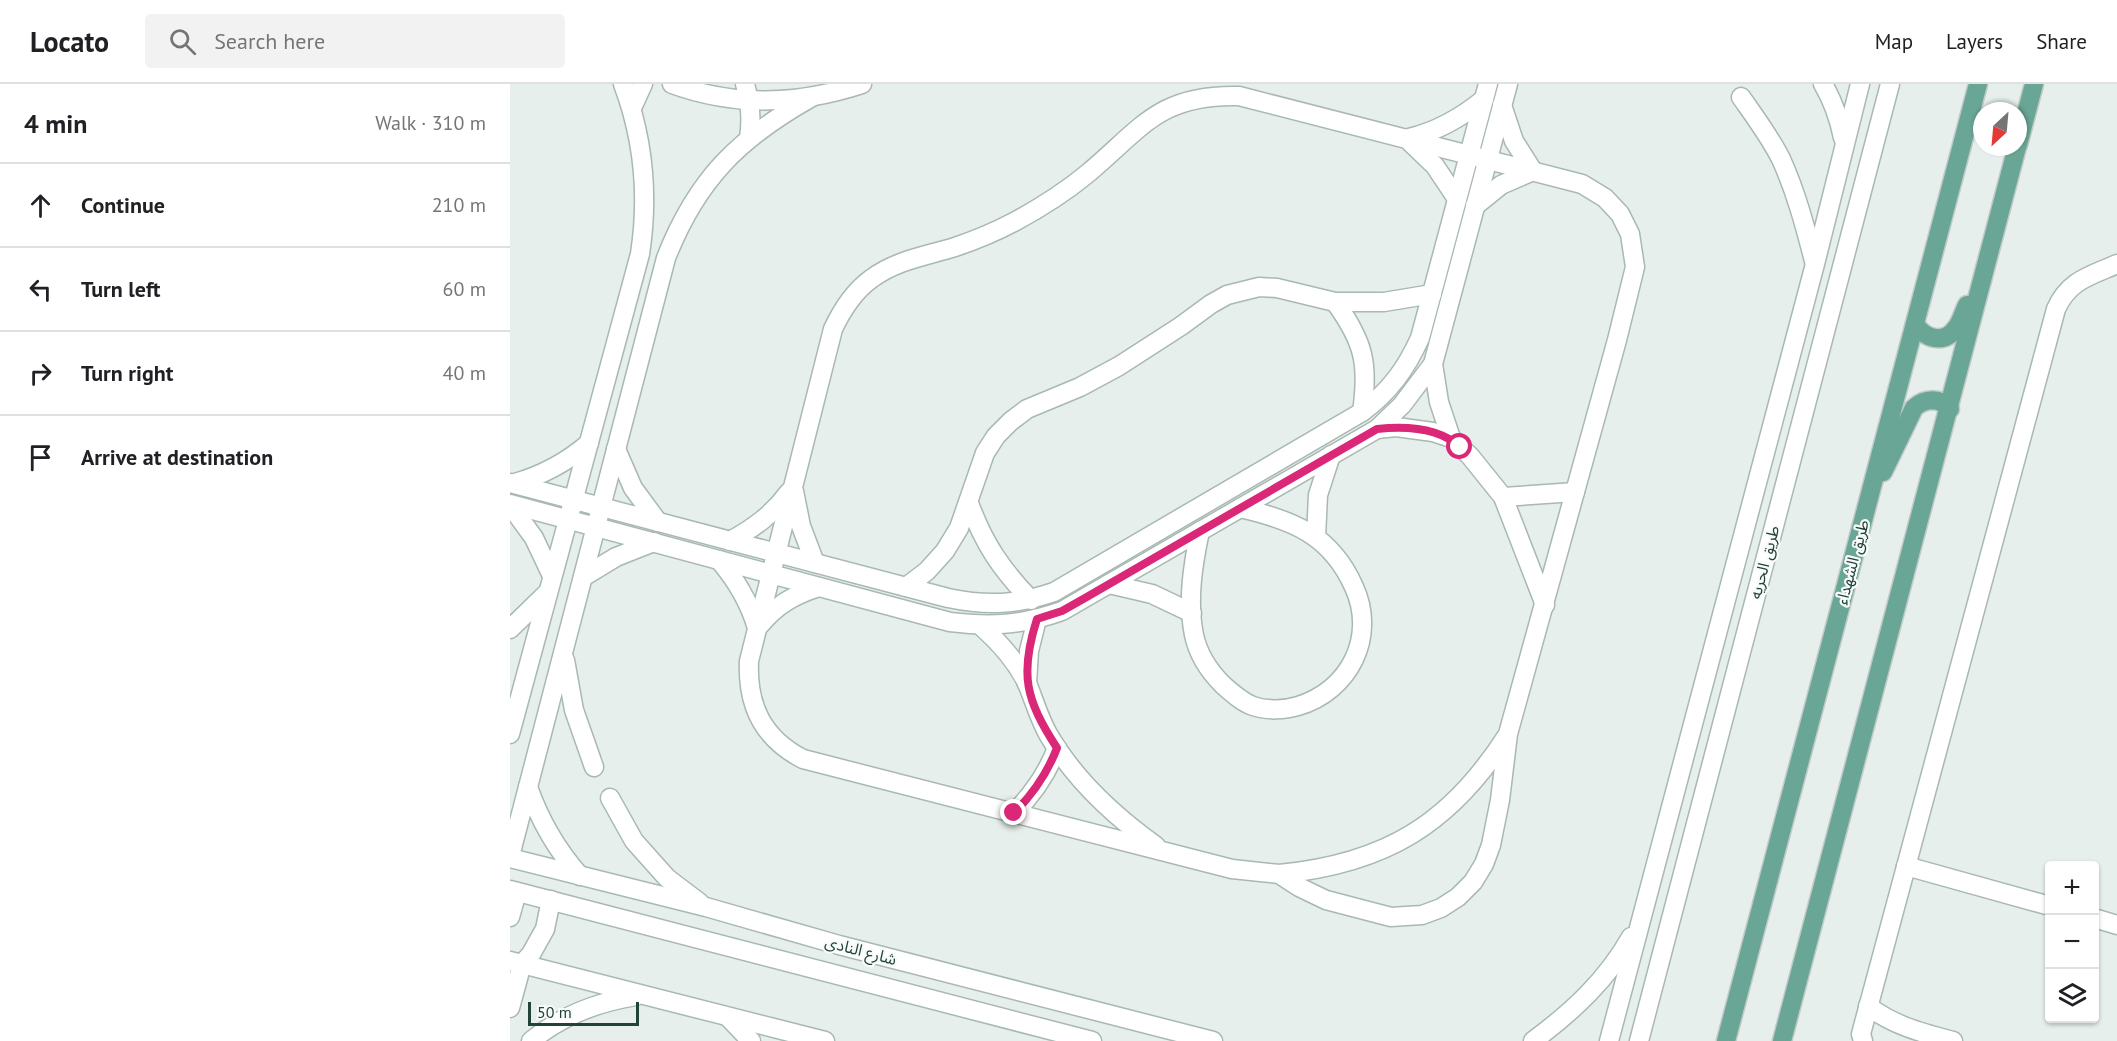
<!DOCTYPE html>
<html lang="en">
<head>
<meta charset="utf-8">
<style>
	body { margin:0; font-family:"PT Sans","Noto Sans Arabic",sans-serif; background:#f2f2f2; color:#202124 }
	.controls { position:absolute; right:18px; bottom:18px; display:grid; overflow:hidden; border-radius:6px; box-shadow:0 2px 4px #0004 }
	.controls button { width:54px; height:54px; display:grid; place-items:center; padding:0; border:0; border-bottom:2px solid #e0e0e0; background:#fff; color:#202124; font:30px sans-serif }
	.compass { position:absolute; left:1463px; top:18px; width:54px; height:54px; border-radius:50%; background:#fff; box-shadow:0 2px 4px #0004; rotate:206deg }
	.scale { position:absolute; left:18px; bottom:15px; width:111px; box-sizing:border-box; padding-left:6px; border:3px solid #234239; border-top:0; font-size:16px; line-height:21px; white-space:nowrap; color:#234239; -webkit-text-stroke:4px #f7fbf9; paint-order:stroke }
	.stop { position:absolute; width:18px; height:18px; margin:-14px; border:4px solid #db2777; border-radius:50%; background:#fff }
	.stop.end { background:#db2777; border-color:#fff; box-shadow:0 2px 6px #0008 }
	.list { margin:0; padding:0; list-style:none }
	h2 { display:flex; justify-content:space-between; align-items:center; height:78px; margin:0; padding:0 24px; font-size:26px }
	h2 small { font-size:20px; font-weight:400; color:#757577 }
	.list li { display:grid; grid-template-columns:39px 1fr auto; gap:18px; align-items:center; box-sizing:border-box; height:84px; padding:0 24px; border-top:2px solid #e0e0e0 }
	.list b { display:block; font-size:22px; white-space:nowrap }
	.list em { font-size:20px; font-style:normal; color:#757577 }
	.icon { flex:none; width:33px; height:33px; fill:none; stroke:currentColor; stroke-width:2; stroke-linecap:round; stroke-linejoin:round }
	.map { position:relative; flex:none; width:1607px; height:957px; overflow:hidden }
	header { display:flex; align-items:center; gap:36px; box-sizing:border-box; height:84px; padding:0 30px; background:#fff; border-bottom:2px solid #e0e0e0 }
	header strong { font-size:28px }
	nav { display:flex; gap:33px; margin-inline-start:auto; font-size:21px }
	.search { width:420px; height:54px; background:#f2f2f2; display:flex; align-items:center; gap:15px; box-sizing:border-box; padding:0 21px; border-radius:6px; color:#757577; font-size:22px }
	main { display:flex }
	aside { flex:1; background:#fff }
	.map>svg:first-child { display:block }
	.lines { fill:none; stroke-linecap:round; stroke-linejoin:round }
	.minor-casing { stroke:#a8b8b2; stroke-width:21 }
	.major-casing { stroke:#c1cac8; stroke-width:21 }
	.minor { stroke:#fff; stroke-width:18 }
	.major { stroke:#69a695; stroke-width:18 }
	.route { stroke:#db2777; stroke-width:8 }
	.labels { text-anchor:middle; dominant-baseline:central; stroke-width:4.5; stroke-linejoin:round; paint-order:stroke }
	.street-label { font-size:16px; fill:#234239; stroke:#f7fbf9 }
</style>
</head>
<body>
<header>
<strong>Locato</strong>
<div class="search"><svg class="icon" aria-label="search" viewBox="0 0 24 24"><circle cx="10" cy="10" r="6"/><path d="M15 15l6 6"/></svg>Search here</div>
<nav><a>Map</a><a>Layers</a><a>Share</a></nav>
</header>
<main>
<aside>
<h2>4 min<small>Walk · 310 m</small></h2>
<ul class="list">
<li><svg class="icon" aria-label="ahead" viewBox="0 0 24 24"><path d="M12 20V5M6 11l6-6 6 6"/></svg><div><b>Continue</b></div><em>210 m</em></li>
<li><svg class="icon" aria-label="left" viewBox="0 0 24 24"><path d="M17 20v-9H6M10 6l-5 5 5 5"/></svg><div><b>Turn left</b></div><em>60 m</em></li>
<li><svg class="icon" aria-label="right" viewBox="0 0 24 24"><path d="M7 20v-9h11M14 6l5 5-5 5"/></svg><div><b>Turn right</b></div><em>40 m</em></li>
<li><svg class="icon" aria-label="arrive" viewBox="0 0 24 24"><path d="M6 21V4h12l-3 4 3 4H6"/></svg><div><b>Arrive at destination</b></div></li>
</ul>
</aside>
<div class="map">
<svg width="1607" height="957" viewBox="0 0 1607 957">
	<rect width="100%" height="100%" fill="#e6efeb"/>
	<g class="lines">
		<!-- minor casing -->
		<g class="minor-casing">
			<g id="minor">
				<path d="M 162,0 C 225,23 288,21 352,0"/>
				<path d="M 235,0 C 240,19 242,34 239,54"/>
				<path d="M 1313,0 C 1323,17 1329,34 1333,54"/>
				<path d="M 1231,13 C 1245,33 1260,53 1271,75 C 1286,108 1295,142 1304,177"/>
				<polyline points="122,24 133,0"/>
				<path d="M 899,54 C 928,47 951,34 974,15"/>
				<polyline points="900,58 925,82 947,115"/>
				<polyline points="965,122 991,101 1023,87 1004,57 992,21"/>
				<path d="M 825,218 C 854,258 859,280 852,328"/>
				<polyline points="923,280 929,318 941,354"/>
				<polyline points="867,345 886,343 923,348 941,354 960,372 993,413 1035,521"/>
				<polyline points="106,365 123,404 148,438"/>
				<path d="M 0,399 L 438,514 C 477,522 506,521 544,508 L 852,328 C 879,308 896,285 910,254 L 978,0"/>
				<path d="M 5,399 C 33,391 57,378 79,359"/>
				<polyline points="284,407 291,442 305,479"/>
				<polyline points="993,413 1065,408"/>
				<path d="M 459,419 C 474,460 491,485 521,516"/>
				<path d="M 0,420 L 440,538 C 482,543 512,541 552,527 L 867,345 L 892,321 L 923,280 L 998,0"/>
				<polyline points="0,421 24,454 42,492"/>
				<path d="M 690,447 C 683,480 677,516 684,551 C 688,570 700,588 713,601 C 722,609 732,618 743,622 C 757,627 775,626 788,622 C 839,607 867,553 844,503 C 821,451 783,436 730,424"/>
				<polyline points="806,453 808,411 821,371"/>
				<path d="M 220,457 C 244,444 263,430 279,408"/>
				<path d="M 209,476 C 227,497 239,517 247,544"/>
				<polyline points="73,493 106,473 144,458"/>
				<polyline points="599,500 642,510 682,529"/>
				<polyline points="396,503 417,487 435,467 449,444 475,369 486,352 501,337 517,325 570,303 609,282 671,242 701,220 717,211 749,203 767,204 825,218 874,218 922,210"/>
				<path d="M 250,541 C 266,521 284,511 309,503"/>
				<path d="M 471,542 C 489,558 506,577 517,599 C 524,616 529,634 538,650 C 564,695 604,732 646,762"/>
				<polyline points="0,545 37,509"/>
				<polyline points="55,576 64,626 84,683"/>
				<polyline points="517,600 519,567 527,535"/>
				<path d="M 0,650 L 130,170 C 139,111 134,56 113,0"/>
				<path d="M 18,703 C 30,737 46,765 70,792"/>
				<polyline points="100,714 124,757 157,794 190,819"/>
				<path d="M 504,729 C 524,709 537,690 547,664"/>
				<path d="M 0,772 L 156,174 C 187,95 229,54 302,13"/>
				<polyline points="0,774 196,823 329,861 703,957"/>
				<polyline points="1396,782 1540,822"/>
				<path d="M 769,790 C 875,780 941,740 998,650 L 1107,256 L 1125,183 L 1120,150 L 1110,130 L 1095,114 L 1072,100 L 729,12 C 649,10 632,44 577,90 C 554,109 530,124 504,138 C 485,148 466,156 445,163 C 416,172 386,176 361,195 C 343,208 332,226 323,245 L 239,577 C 237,621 252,654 293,675 L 722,785 L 769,790 L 789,803 L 816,816 L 881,833 L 912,831 L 931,824 L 948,813 L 963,798 L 974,780 L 981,761 L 990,716 L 998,650"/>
				<polyline points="0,806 582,957"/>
				<polyline points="0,833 7,808"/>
				<polyline points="1584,834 1607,841"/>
				<polyline points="0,877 315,957"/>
				<path d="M 1358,922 C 1384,942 1413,949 1443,957"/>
				<polyline points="0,924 12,880 21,870 35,845 41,816"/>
				<polyline points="218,933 241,957"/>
				<path d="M 21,957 C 51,932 88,918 126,912"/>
				<path d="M 1023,957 C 1062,928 1097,896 1121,853"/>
				<polyline points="1099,957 1305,180 1350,0"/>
				<polyline points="1129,957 1380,0"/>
				<path d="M 1353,957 L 1351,950 L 1546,225 C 1559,196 1580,192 1607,180"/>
			</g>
		</g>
		<!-- major casing -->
		<g class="major-casing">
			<g id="major">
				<polyline points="1508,61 1524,0"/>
				<path d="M 1405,240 C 1415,255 1434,261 1446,244 C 1451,238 1453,229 1457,221"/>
				<path d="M 1373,388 L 1404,324 C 1415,314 1430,313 1440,325"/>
				<polyline points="1216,957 1468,0"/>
				<polyline points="1272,957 1507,63"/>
			</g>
		</g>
		<!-- minor -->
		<use href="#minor" class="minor"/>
		<!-- major -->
		<use href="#major" class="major"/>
	</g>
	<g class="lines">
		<!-- route -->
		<path class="route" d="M 504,729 C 524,709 537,690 547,664 C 516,616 509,591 527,535 L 552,527 L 575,514 L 867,345 C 895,342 928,343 950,363"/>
	</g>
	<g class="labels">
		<!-- street labels -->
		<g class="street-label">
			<text transform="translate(1254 478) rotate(-75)">طريق الحريه</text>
			<text transform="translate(1342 478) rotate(-75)">طريق الشهداء</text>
			<text transform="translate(351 866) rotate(15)">شارع النادى</text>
		</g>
	</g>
</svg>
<div class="controls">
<button>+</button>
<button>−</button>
<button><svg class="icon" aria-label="layers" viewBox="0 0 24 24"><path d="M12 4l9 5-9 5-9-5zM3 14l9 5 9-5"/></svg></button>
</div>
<svg class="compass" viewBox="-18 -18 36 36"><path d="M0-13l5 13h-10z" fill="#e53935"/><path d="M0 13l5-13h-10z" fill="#757577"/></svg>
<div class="scale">50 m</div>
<div class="stop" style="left:950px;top:363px"></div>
<div class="stop end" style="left:504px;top:729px"></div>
</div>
</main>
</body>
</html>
